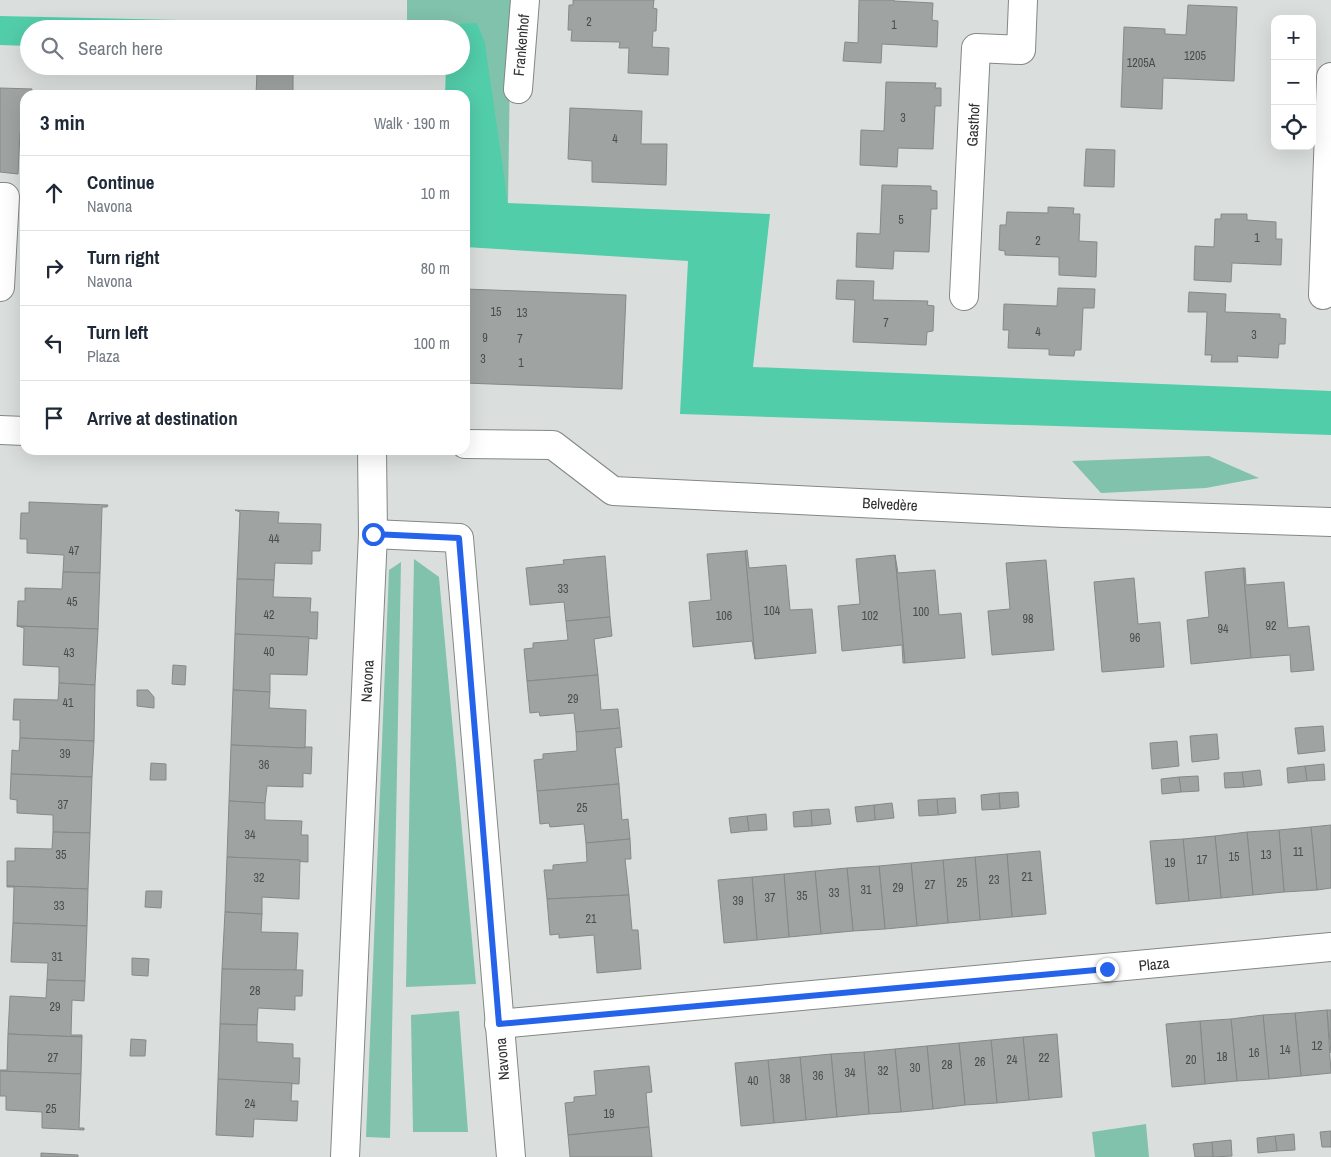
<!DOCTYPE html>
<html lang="en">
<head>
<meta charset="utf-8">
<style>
	body { margin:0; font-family:"Archivo Narrow",sans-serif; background:#f2f2f3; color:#1f2937 }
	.controls { position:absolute; right:15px; top:15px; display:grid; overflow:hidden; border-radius:10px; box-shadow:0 5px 20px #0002 }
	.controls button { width:45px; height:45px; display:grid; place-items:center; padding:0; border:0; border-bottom:1px solid #e0e1e3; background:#fff; color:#1f2937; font:25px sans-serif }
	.stop { position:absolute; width:15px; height:15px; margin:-11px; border:4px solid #2563eb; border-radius:50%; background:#fff }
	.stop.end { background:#2563eb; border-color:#fff; box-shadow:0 1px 5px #0008 }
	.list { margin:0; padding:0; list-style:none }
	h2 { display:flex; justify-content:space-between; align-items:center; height:65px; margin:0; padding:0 20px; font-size:21px }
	h2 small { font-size:16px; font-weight:400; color:#747a83 }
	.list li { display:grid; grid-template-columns:32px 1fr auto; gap:15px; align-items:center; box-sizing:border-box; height:75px; padding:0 20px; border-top:1px solid #e0e1e3 }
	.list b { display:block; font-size:19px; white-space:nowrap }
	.list p { margin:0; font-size:16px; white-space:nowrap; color:#747a83 }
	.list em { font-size:16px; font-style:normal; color:#747a83 }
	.icon { flex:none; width:28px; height:28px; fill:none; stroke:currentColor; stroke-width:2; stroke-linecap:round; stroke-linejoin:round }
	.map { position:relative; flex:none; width:1331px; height:1157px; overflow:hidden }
	.search { position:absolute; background:#fff; box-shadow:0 5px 20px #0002; left:20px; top:20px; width:450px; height:55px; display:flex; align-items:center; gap:12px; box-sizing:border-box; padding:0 18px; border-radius:28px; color:#747a83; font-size:19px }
	.panel { position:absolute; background:#fff; box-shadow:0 5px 20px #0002; left:20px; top:90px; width:450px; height:365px; border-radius:15px }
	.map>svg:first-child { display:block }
	.green { fill:#81c2ac }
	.water { fill:#52cdaa }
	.building { fill:#9fa4a2; stroke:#858988 }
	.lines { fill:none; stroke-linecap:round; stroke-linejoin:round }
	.minor-casing { stroke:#838785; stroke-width:30 }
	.minor { stroke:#fff; stroke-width:28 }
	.route { stroke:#2563eb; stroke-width:6 }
	.labels { text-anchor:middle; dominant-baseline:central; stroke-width:4; stroke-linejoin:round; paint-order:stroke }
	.number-label { font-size:12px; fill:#4a4d4c }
	.street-label { font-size:15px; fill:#2e302f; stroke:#fff }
</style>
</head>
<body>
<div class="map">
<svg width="1331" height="1157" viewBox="0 0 1331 1157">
	<rect width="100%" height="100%" fill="#dadfdd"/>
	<!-- green -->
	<g class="green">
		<polygon points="407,0 511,0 508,203 477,23 407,23"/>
		<polygon points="1209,456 1259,478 1206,488 1101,493 1072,461"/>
		<polygon points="414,559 439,577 476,984 406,987"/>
		<polygon points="401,562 390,1138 366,1137 389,570"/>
		<polygon points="459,1011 468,1132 413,1132 411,1015"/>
		<polygon points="1146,1124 1149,1157 1095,1157 1092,1132"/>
	</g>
	<!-- water -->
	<polygon class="water" points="0,16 349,24 477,23 485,44 508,203 770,214 753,367 1331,391 1331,435 680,414 688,261 465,247 465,95 445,95 446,67 443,66 461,66 461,29 29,29 29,46 0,45"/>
	<!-- building -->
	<g class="building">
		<polygon points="573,0 654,0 653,8 657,9 656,31 653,31 652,47 669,48 668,75 628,73 629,48 619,48 620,42 571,41 572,30 568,30 569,5 573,5"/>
		<polygon points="859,0 894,0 894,1 933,3 932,20 938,21 937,47 882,44 881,63 843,61 845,42 858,43"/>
		<polygon points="1188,5 1237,7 1234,81 1163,78 1162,109 1121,107 1124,27 1165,29 1165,34 1186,35"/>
		<polygon points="257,72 293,74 293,95 256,95"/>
		<polygon points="886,82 936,83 935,88 941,88 941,106 935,106 933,149 898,148 897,167 860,165 861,130 884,131"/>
		<polygon points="0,88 32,89 32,95 25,95 25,132 20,132 18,174 0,172"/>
		<polygon points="570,108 642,111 641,144 667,144 666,185 592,182 592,161 568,159"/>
		<polygon points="1086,149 1115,150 1114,187 1084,186"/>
		<polygon points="882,185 931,186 931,190 937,191 937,209 931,209 929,252 894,251 893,269 856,267 857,233 880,234"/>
		<polygon points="1048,207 1074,208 1073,214 1080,214 1079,241 1097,242 1096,277 1059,275 1059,257 1005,255 1005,251 999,250 1000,225 1006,225 1007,212 1048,213"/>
		<polygon points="1221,214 1247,214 1247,220 1276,222 1276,239 1282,239 1281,265 1232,263 1231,282 1194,280 1195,246 1214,247 1215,219 1221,219"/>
		<polygon points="837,280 874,281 873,300 928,301 927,305 934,306 933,331 927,332 926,345 853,342 855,300 836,299"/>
		<polygon points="1058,288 1095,289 1094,308 1083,308 1081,350 1075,350 1074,356 1049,355 1049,349 1008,348 1009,330 1003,330 1004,304 1057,306"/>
		<polygon points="465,289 626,295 622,389 465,383"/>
		<polygon points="1189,292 1226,294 1225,312 1280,314 1280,318 1286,319 1285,344 1279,344 1278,358 1237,356 1238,362 1211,362 1212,355 1205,355 1207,312 1188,312"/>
		<polygon points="29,502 108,505 107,507 102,507 100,573 63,572 64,555 27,553 27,539 20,539 21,513 29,513"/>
		<polygon points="235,510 279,512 278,523 321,524 320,551 312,551 312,564 275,563 274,580 237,579 240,512"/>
		<polygon points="747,550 749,568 786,565 790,610 812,609 816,653 755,659 745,551"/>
		<polygon points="745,551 755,659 752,641 693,647 689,602 711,600 707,554"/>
		<polygon points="895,555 905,663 903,663 902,645 842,651 838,606 860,604 856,559"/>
		<polygon points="895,555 898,573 935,570 939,615 961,613 965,658 905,663"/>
		<polygon points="605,556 610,617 566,621 564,602 530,605 526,568 564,564 563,560"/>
		<polygon points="1046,560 1054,650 992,655 988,611 1010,609 1006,563"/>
		<polygon points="1243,568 1245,568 1246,585 1284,582 1288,628 1309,626 1314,670 1291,672 1290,655 1251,658"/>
		<polygon points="1243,568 1251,658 1191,664 1187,620 1209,617 1205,572"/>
		<polygon points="63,572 100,573 98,629 17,626 18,601 25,601 25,588 62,589"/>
		<polygon points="1134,578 1138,624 1160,622 1164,667 1102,672 1094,582"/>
		<polygon points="237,579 274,580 273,597 311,598 310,612 318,612 317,639 235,634"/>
		<polygon points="610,617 612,636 594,639 598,675 527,681 524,649 533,648 533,643 568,640 566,621"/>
		<polygon points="17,626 98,629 95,685 59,683 59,667 23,665 24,628"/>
		<polygon points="235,634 309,637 307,675 270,674 270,692 233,690"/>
		<polygon points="173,665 186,666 185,685 172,684"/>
		<polygon points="598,675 601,710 618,709 620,728 576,732 574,713 540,716 539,712 530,713 527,681"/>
		<polygon points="59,683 95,685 94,741 20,738 20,720 13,720 14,699 58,700"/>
		<polygon points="137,690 148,690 154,697 154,708 137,706"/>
		<polygon points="233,690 270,692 269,708 306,710 305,748 231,745"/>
		<polygon points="1323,726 1325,751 1298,754 1295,728"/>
		<polygon points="620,728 622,747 615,748 619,784 537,791 534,760 543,759 543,754 577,751 576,732"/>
		<polygon points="1217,734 1219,759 1192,762 1190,736"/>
		<polygon points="20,738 94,741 92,777 11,774 12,750 19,751"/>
		<polygon points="1177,741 1179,766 1152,769 1150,743"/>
		<polygon points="231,745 305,748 304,747 312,747 311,774 303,773 303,787 267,786 265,803 229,801"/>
		<polygon points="151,763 166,764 166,780 150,780"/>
		<polygon points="1324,764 1325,780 1307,781 1305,766"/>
		<polygon points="1305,766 1307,781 1288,783 1287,768"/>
		<polygon points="1260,770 1262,785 1244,787 1242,772"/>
		<polygon points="1242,772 1244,787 1225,788 1224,773"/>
		<polygon points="11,774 92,777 90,833 53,832 53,815 17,813 17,800 10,799"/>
		<polygon points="1198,776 1199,791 1181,792 1179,777"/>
		<polygon points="1179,777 1181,792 1162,794 1161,779"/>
		<polygon points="619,784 622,820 628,819 630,839 586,843 584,824 550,827 549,823 540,824 537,791"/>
		<polygon points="1018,792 1019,807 1000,809 999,793"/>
		<polygon points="999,793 1000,809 982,810 981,795"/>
		<polygon points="955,798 956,813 938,815 937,799"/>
		<polygon points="937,799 938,815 919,816 918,800"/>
		<polygon points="229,801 265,803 265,820 302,821 301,835 308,835 308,862 227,857"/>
		<polygon points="892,803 894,818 875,820 874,805"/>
		<polygon points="874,805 875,820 857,822 855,807"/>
		<polygon points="829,809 831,824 812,826 811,810"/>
		<polygon points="811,810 812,826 794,827 793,812"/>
		<polygon points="766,814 767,830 749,831 747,816"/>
		<polygon points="747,816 749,831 731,833 729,818"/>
		<polygon points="1331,825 1331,888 1317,890 1311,827"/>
		<polygon points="1311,827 1317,890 1284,892 1279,830"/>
		<polygon points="1279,830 1284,892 1253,895 1247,832"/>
		<polygon points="53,832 90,833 88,889 7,886 7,861 15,861 15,848 52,849"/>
		<polygon points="1247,832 1253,895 1221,898 1215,836"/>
		<polygon points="1215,836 1221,898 1189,901 1183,839"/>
		<polygon points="630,839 631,859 625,859 629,895 547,899 544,870 553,870 553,865 587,862 586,843"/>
		<polygon points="1183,839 1189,901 1156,904 1150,841"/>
		<polygon points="1040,851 1046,914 1012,917 1007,854"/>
		<polygon points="1007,854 1012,917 980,920 975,857"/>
		<polygon points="227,857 300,860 299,899 262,897 262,914 225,912"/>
		<polygon points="975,857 980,920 948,923 943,860"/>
		<polygon points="943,860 948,923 917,926 911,863"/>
		<polygon points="911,863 917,926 885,929 879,866"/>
		<polygon points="879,866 885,929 853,931 847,868"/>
		<polygon points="847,868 853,931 821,934 815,871"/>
		<polygon points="815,871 821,934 789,937 784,874"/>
		<polygon points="784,874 789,937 757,940 752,877"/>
		<polygon points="752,877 757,940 724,943 718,880"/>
		<polygon points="7,886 88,889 87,926 13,923 14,887 7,887"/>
		<polygon points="146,891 162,891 161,908 145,907"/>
		<polygon points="629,895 632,930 638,930 641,969 597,973 594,935 559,938 559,934 550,935 547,899"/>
		<polygon points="225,912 262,914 261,932 298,933 296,971 222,969"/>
		<polygon points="13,923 87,926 85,981 47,980 48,963 11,962"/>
		<polygon points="132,958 149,959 148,976 132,975"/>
		<polygon points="222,969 303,970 302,996 295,996 295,1010 258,1008 257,1025 220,1024"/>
		<polygon points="47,980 85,981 84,1001 72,1000 71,1035 82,1035 82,1037 8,1034 10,996 46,998"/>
		<polygon points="1327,1010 1331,1010 1331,1053"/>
		<polygon points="1327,1010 1331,1073 1301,1076 1295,1013"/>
		<polygon points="1295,1013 1301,1076 1269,1079 1263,1015"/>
		<polygon points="1263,1015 1269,1079 1237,1081 1231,1019"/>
		<polygon points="1231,1019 1237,1081 1205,1084 1200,1021"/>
		<polygon points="1200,1021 1205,1084 1172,1087 1166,1024"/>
		<polygon points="220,1024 257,1025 257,1042 293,1044 293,1058 300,1058 299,1084 218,1079"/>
		<polygon points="8,1034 82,1037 81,1074 0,1071 0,1070 7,1070"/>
		<polygon points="1057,1034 1062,1097 1029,1100 1023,1037"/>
		<polygon points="1023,1037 1029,1100 997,1103 991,1040"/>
		<polygon points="131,1039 146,1040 145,1056 130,1056"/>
		<polygon points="991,1040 997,1103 965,1105 959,1043"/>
		<polygon points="959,1043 965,1105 933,1109 927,1046"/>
		<polygon points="927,1046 933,1109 901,1112 895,1049"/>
		<polygon points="895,1049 901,1112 869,1114 864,1052"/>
		<polygon points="864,1052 869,1114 837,1117 831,1054"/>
		<polygon points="831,1054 837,1117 806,1120 800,1057"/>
		<polygon points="800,1057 806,1120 774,1123 768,1060"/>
		<polygon points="768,1060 774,1123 741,1126 735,1063"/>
		<polygon points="649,1066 652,1092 646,1093 649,1127 568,1135 565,1103 574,1102 574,1097 596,1095 594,1071"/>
		<polygon points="0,1071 81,1074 79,1128 84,1128 84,1130 42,1128 42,1112 6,1110 6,1096 0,1096"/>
		<polygon points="218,1079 292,1083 291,1101 298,1101 297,1121 254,1119 253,1137 216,1135"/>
		<polygon points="649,1127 652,1157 570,1157 568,1135"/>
		<polygon points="1331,1131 1331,1147 1322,1147 1320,1132"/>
		<polygon points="1294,1134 1295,1150 1277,1151 1275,1136"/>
		<polygon points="1275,1136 1277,1151 1258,1153 1257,1138"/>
		<polygon points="1231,1140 1232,1156 1213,1157 1212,1142"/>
		<polygon points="1212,1142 1213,1157 1195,1157 1193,1144"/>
		<polygon points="41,1153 78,1155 78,1157 41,1157"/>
	</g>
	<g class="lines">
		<!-- minor casing -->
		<g class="minor-casing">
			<g id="minor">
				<polyline points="518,89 525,0"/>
				<polyline points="0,197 5,197 0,287"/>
				<polyline points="1323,295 1331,77"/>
				<polyline points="964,296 976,48 1021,50 1023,0"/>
				<polyline points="0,430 25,431"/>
				<polyline points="465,444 553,445 613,491 1064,513 1331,522"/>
				<polyline points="373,534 459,538 511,1157"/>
				<polyline points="499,1024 1331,947"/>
				<polyline points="345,1157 373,534 372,450"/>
			</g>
		</g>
		<!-- minor -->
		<use href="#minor" class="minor"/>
	</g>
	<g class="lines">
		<!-- route -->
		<polyline class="route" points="373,534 459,538 499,1024 1107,969"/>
	</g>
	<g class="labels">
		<!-- number labels -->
		<g class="number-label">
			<text x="589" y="22">2</text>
			<text x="894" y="25">1</text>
			<text x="1195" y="56">1205</text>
			<text x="1141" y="63">1205A</text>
			<text x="903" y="118">3</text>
			<text x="615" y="139">4</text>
			<text x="901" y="220">5</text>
			<text x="1257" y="238">1</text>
			<text x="1038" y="241">2</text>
			<text x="496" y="312">15</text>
			<text x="522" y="313">13</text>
			<text x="886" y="323">7</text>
			<text x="1038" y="332">4</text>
			<text x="1254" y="335">3</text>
			<text x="485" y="338">9</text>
			<text x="520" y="339">7</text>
			<text x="483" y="359">3</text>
			<text x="521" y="363">1</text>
			<text x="274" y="539">44</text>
			<text x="74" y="551">47</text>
			<text x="563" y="589">33</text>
			<text x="72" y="602">45</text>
			<text x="772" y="611">104</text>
			<text x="921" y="612">100</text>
			<text x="269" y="615">42</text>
			<text x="724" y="616">106</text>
			<text x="870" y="616">102</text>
			<text x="1028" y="619">98</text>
			<text x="1271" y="626">92</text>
			<text x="1223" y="629">94</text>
			<text x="1135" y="638">96</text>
			<text x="269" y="652">40</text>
			<text x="69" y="653">43</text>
			<text x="573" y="699">29</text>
			<text x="68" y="703">41</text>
			<text x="65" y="754">39</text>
			<text x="264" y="765">36</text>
			<text x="63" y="805">37</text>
			<text x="582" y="808">25</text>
			<text x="250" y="835">34</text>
			<text x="1298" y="852">11</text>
			<text x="61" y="855">35</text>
			<text x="1266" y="855">13</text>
			<text x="1234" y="857">15</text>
			<text x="1202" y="860">17</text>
			<text x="1170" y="863">19</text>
			<text x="1027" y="877">21</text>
			<text x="259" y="878">32</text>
			<text x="994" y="880">23</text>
			<text x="962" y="883">25</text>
			<text x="930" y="885">27</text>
			<text x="898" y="888">29</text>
			<text x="866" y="890">31</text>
			<text x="834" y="893">33</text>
			<text x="802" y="896">35</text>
			<text x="770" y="898">37</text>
			<text x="738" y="901">39</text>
			<text x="59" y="906">33</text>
			<text x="591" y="919">21</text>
			<text x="57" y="957">31</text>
			<text x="255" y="991">28</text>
			<text x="55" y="1007">29</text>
			<text x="1317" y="1046">12</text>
			<text x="1285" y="1050">14</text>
			<text x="1254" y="1053">16</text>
			<text x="1222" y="1057">18</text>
			<text x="53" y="1058">27</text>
			<text x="1044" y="1058">22</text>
			<text x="1012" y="1060">24</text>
			<text x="1191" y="1060">20</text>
			<text x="980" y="1062">26</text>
			<text x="947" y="1065">28</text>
			<text x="915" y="1068">30</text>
			<text x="883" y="1071">32</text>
			<text x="850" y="1073">34</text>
			<text x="818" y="1076">36</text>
			<text x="785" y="1079">38</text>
			<text x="753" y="1081">40</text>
			<text x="250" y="1104">24</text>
			<text x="51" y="1109">25</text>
			<text x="609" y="1114">19</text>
		</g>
		<!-- street labels -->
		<g class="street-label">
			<text transform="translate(521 45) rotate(-85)">Frankenhof</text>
			<text transform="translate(973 125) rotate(-87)">Gasthof</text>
			<text transform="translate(890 504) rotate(3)">Belvedère</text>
			<text transform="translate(367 681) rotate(-87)">Navona</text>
			<text transform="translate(1154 964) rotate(-6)">Plaza</text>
			<text transform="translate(502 1059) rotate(-95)">Navona</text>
		</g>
	</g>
</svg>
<div class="controls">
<button>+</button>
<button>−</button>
<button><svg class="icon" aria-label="locate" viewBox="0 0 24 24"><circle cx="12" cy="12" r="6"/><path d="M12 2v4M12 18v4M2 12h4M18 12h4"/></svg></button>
</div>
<div class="stop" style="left:373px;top:534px"></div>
<div class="stop end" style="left:1107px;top:969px"></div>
<div class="search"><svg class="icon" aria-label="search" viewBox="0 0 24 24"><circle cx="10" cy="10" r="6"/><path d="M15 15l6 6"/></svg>Search here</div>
<section class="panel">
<h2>3 min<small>Walk · 190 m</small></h2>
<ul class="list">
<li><svg class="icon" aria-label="ahead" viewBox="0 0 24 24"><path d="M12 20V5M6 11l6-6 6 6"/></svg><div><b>Continue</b><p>Navona</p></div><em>10 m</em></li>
<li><svg class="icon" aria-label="right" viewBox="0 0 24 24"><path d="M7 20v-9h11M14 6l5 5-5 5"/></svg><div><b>Turn right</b><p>Navona</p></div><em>80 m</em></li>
<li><svg class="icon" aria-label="left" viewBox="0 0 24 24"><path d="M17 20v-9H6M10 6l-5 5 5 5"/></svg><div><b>Turn left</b><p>Plaza</p></div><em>100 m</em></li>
<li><svg class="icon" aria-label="arrive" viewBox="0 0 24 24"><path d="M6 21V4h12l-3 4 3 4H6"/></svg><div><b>Arrive at destination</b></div></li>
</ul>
</section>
</div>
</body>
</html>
